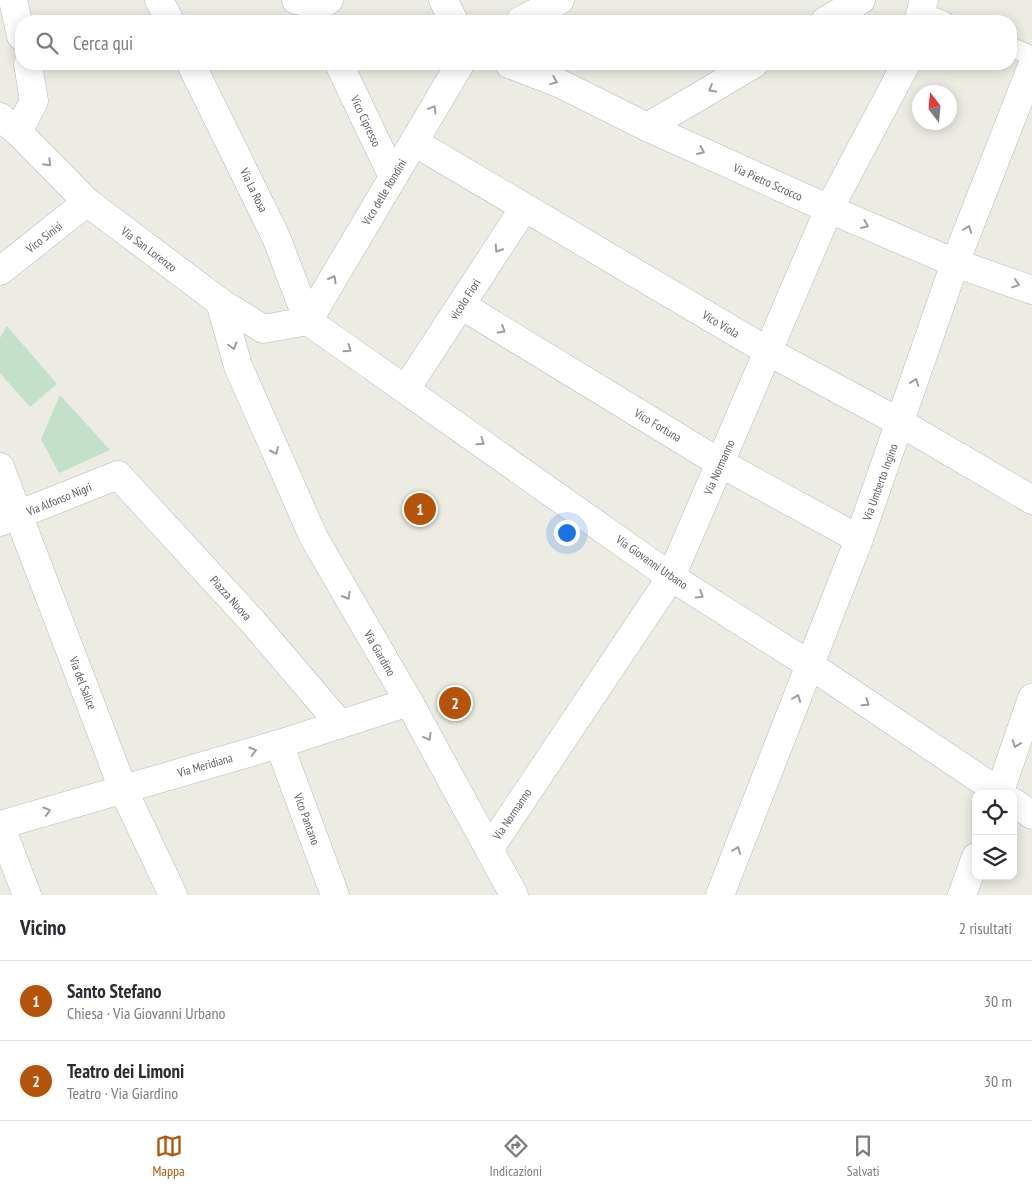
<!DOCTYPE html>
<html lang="it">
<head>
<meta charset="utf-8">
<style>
	body { margin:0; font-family:"PT Sans Narrow",sans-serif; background:#f2f2f3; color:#2b2b33 }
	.controls { position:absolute; right:15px; bottom:15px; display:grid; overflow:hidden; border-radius:10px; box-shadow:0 2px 12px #0003 }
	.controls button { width:45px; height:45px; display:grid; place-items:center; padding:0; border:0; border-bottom:1px solid #e1e1e2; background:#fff; color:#2b2b33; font:25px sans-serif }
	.compass { position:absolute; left:912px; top:85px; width:45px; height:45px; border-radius:50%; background:#fff; box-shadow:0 2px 12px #0003; rotate:344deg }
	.you { position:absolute; left:566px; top:532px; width:18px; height:18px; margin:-12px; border:4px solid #fff; border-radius:50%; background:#1a73e8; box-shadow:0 0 0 8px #1a73e833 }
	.badge { display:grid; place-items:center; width:32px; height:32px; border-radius:50%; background:#b45309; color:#fff; font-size:16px; font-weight:700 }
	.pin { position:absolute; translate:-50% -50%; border:2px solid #fff; box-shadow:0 1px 5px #0006 }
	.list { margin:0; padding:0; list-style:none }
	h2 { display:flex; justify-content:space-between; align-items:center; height:65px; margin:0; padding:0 20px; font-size:21px }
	h2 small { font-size:16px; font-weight:400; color:#7c7c81 }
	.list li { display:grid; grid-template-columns:32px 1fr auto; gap:15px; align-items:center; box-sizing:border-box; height:80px; padding:0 20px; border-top:1px solid #e1e1e2 }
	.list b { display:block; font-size:19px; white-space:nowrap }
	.list p { margin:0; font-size:16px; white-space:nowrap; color:#7c7c81 }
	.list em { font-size:16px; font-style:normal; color:#7c7c81 }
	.icon { flex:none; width:28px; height:28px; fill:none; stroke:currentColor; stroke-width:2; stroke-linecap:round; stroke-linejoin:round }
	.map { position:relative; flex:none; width:1032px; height:895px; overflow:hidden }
	.search { position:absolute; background:#fff; box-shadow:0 2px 12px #0003; left:15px; right:15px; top:15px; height:55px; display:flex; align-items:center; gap:12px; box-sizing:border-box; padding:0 18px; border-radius:20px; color:#7c7c81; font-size:19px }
	.sheet { height:225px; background:#fff }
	nav { display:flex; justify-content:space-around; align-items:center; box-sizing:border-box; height:70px; border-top:1px solid #e1e1e2; background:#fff; font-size:14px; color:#7c7c81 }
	nav a { display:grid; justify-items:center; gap:2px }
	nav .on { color:#b45309 }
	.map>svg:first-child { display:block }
	.green { fill:#c3e1c8 }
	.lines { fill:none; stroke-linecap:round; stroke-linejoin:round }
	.lane-casing { stroke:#b8b9be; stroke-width:20 }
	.street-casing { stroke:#b8b9be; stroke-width:29 }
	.secondary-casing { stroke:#b9bac0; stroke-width:29 }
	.lane { stroke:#fff; stroke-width:19 }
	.street { stroke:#fff; stroke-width:28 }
	.secondary { stroke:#fff; stroke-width:28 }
	.oneway { stroke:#9d9ea1 }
	.labels { text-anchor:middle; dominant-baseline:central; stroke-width:5; stroke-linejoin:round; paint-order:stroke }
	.street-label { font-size:12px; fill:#5b5d62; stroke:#fff }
</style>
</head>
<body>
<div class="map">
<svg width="1032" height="895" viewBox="0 0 1032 895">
	<rect width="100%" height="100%" fill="#ecece3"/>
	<!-- green -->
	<g class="green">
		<polygon points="7,326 57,384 30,407 0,373 0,338"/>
		<polygon points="60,395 110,450 59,473 41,439"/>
	</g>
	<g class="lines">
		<!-- lane casing -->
		<g class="lane-casing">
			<g id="lane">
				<polyline points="921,12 944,21"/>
				<polyline points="1011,47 1032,56"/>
			</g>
		</g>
		<!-- street casing -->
		<g class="street-casing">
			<g id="street">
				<polyline points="13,0 21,36"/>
				<polyline points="159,0 170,21"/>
				<polyline points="296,0 320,5 329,0"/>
				<polyline points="443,0 454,21"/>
				<polyline points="520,21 560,0"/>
				<polyline points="825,21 861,0"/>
				<polyline points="918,21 924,0"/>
				<polyline points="191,64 276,237 308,321"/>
				<polyline points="339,64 393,177"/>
				<polyline points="509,64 561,84 647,127 829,209 955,263 1032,290"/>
				<polyline points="0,117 18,132 87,202 220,302 238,366 314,538 409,702 514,895"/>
				<polyline points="647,127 754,64"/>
				<polyline points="18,132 34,101 28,64"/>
				<polyline points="414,142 769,352 901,423 1032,500"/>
				<polyline points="0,271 87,202"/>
				<polyline points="220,302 263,329 308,321"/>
				<polyline points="461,305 720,463 859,539"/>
				<polyline points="308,321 671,577 810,665 1002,794"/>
				<polyline points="308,321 460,64"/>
				<polyline points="406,389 524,208"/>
				<polyline points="0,467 123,789 173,895"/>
				<polyline points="0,522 118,475 253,622 340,724"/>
				<polyline points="279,744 335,895"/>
				<polyline points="1013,802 1032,815"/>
				<polyline points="490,848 671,577 829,209 906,64"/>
				<polyline points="27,895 0,825 279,744 409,702"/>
				<polyline points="720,895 859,539 955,263 1032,66"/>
			</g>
		</g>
		<!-- secondary casing -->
		<g class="secondary-casing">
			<g id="secondary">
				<polyline points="999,794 1032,698"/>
				<polyline points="962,895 976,857"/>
			</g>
		</g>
		<!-- lane -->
		<use href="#lane" class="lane"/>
		<!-- street -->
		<use href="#street" class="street"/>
		<!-- secondary -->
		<use href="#secondary" class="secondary"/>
	</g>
	<!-- one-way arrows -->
	<defs><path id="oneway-chevron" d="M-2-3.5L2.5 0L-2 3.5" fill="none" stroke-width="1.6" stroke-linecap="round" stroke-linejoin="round" transform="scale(1.25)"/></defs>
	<g class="oneway">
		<use href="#oneway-chevron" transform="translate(554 81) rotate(22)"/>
		<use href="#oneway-chevron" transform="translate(712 89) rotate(149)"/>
		<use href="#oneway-chevron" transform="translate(433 109) rotate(-59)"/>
		<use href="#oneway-chevron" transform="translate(701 151) rotate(24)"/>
		<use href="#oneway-chevron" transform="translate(48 163) rotate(45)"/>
		<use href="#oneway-chevron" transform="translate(865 225) rotate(23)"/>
		<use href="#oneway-chevron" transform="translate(968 229) rotate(-69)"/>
		<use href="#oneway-chevron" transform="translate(498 249) rotate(123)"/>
		<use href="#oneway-chevron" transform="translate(333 279) rotate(-60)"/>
		<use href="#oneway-chevron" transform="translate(1016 284) rotate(19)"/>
		<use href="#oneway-chevron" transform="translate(502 330) rotate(31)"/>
		<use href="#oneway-chevron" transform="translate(233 346) rotate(74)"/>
		<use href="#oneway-chevron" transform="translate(348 349) rotate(35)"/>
		<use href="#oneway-chevron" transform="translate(915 382) rotate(-71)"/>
		<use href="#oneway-chevron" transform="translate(481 442) rotate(35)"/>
		<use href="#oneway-chevron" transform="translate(275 451) rotate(66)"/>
		<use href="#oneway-chevron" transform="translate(700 595) rotate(32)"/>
		<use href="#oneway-chevron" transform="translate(347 596) rotate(60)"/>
		<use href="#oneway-chevron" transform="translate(797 698) rotate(-69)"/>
		<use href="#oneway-chevron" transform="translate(866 703) rotate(34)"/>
		<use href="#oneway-chevron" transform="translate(428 737) rotate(61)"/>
		<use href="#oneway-chevron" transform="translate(1016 744) rotate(109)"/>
		<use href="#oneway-chevron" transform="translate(253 751) rotate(-16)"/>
		<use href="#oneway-chevron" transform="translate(47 811) rotate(-17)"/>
		<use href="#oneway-chevron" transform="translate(737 850) rotate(-69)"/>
	</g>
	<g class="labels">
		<!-- street labels -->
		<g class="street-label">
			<text transform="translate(366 121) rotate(65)">Vico Cipresso</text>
			<text transform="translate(768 182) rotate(24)">Via Pietro Scrocco</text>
			<text transform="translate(254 190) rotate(64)">Via La Rosa</text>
			<text transform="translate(384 192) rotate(-59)">Vico delle Rondini</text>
			<text transform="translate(44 237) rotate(-38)">Vico Sinisi</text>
			<text transform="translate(149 249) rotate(37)">Via San Lorenzo</text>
			<text transform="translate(465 299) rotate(-57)">vicolo Fiori</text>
			<text transform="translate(721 324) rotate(31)">Vico Viola</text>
			<text transform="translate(658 425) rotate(31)">Vico Fortuna</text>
			<text transform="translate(719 467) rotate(-66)">Via Normanno</text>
			<text transform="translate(880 482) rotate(-70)">Via Umberto Ingino</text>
			<text transform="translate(59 499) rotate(-22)">Via Alfonso Nigri</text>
			<text transform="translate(652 562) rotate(35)">Via Giovanni Urbano</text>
			<text transform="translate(231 598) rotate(48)">Piazza Nuova</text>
			<text transform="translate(380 653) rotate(60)">Via Giardino</text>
			<text transform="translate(83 683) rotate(69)">Via del Salice</text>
			<text transform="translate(205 765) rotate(-16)">Via Meridiana</text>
			<text transform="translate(512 814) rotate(-56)">Via Normanno</text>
			<text transform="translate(307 819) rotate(70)">Vico Pantano</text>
		</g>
	</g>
</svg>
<div class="controls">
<button><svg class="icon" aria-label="locate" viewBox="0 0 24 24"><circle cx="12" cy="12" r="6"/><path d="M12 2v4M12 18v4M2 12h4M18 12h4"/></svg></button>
<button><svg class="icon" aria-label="layers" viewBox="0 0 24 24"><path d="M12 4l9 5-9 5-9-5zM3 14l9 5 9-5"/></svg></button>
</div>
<svg class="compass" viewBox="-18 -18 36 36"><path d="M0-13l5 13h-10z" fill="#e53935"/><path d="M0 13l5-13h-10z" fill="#7c7c81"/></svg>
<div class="you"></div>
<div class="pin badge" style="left:420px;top:509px">1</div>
<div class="pin badge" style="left:455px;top:703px">2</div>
<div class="search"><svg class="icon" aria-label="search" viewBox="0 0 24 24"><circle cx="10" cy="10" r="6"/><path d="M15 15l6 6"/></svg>Cerca qui</div>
</div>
<section class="sheet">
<h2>Vicino<small>2 risultati</small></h2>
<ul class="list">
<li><span class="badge">1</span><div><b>Santo Stefano</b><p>Chiesa · Via Giovanni Urbano</p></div><em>30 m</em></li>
<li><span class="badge">2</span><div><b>Teatro dei Limoni</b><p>Teatro · Via Giardino</p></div><em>30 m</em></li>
</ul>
</section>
<nav>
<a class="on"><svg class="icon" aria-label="map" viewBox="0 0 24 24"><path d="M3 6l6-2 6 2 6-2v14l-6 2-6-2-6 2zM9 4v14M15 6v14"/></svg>Mappa</a>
<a><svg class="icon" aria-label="directions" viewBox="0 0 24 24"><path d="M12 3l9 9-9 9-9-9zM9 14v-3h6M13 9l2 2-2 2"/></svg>Indicazioni</a>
<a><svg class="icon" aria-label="saved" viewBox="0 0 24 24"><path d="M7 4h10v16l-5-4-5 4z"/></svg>Salvati</a>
</nav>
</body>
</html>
